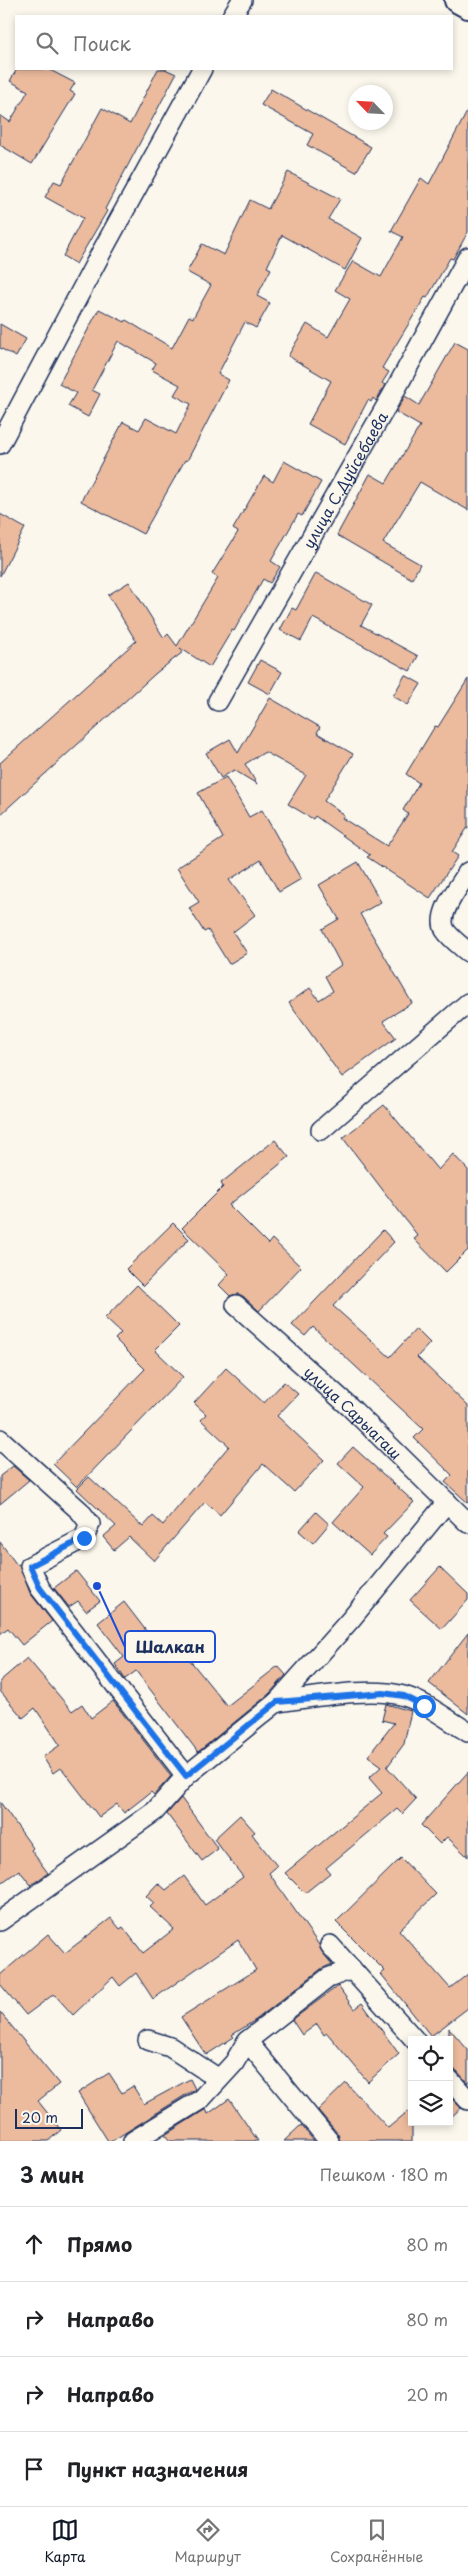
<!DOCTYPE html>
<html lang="ru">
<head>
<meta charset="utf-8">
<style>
	body { margin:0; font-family:"Playpen Sans",sans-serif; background:#f2f2f2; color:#202124 }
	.controls { position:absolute; right:15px; bottom:15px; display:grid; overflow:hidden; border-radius:0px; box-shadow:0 2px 8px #0003 }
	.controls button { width:45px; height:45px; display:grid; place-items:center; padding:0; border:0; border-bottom:1px solid #e0e0e0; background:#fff; color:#202124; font:25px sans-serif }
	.compass { position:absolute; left:348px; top:85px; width:45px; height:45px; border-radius:50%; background:#fff; box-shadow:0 2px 8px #0003; rotate:295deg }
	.scale { position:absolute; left:15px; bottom:12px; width:68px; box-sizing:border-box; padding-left:5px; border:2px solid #1b2f5e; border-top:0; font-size:14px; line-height:18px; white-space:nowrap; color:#1b2f5e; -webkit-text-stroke:4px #fbf7ec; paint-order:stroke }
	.stop { position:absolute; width:15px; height:15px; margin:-11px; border:4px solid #1a73e8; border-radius:50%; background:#fff }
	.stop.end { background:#1a73e8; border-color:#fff; box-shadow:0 1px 5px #0008 }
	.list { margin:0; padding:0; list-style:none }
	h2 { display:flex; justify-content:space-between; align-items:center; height:65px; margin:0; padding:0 20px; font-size:21px }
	h2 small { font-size:16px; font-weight:400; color:#757577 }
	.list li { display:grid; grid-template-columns:32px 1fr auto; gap:15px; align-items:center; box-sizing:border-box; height:75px; padding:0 20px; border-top:1px solid #e0e0e0 }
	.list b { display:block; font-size:19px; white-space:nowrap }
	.list em { font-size:16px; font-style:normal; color:#757577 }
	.icon { flex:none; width:28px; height:28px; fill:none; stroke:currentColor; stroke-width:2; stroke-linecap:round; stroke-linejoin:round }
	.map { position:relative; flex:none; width:468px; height:2141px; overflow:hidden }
	.search { position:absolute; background:#fff; box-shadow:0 2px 8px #0003; left:15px; right:15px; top:15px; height:55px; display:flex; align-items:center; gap:12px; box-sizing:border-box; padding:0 18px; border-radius:0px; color:#757577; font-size:19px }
	.sheet { height:365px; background:#fff }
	nav { display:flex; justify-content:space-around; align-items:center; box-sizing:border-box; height:70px; border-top:1px solid #e0e0e0; background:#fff; font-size:14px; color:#757577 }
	nav a { display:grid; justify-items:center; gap:2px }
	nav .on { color:#111827 }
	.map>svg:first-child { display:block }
	.building { fill:#ecbb9d; stroke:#1b2f5e }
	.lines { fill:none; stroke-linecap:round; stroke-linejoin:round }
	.minor-casing { stroke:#1b2f5e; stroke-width:22 }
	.tertiary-casing { stroke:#1b2f5e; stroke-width:28 }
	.minor { stroke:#fbf7ec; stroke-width:19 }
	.tertiary { stroke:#fbf7ec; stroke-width:24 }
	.route { stroke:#1a73e8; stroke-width:6 }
	.labels { text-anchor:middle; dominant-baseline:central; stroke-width:4; stroke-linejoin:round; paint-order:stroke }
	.street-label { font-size:15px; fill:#1b2f5e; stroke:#fbf7ec }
	.leader { fill:none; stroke:#1d4ed8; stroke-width:2 }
	.callout-dot { fill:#1d4ed8; stroke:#fbf7ec; stroke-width:2 }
	.callout { fill:#fbf7ec; stroke:#1d4ed8; stroke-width:2 }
	.callout-label { font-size:16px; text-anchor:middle; font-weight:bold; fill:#1b2f5e }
</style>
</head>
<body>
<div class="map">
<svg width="468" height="2141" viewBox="0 0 468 2141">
	<rect width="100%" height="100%" fill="#fbf7ec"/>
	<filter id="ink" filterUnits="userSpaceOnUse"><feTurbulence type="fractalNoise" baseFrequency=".02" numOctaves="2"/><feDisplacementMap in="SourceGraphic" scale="10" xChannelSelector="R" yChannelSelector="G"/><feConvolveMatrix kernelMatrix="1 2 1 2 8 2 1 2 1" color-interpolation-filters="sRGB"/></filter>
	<g filter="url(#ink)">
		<!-- building -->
		<g class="building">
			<polygon points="17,69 48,69 75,83 70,91 75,94 32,164 0,145 0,115 10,122 28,91 10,81"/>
			<polygon points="158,69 165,69 176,74 105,209 107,211 76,264 63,256 83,218 45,197 54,181 61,184 102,108 130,124"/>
			<polygon points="271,89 371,147 356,172 307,145 313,134 261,105"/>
			<polygon points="468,110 468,232 453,259 450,258 427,298 425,297 394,348 382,368 389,372 382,383 385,385 376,401 373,398 371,402 368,400 345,444 308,424 331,381 288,356 307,324 328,337 350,299 335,290 353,261 381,277 403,237 391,231 421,178 429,184"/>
			<polygon points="288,172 340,199 328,219 362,238 345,270 282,235 267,267 271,269 257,296 270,303 256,328 245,322 218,374 229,380 187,461 185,460 143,534 81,501 123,422 139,430 146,418 176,434 191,404 174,395 180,385 152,370 156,363 118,341 92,390 100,394 88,417 68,406 76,393 59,384 99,309 125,322 126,320 172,348 189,316 193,318 211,285 187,272 202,244 224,255 250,200 268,209"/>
			<polygon points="0,324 26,339 16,357 0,348"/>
			<polygon points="455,342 468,349 468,510 420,482 383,543 420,564 412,579 337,535 370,474 386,483 420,426 396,412 405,396 419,405"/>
			<polygon points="284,461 321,482 302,516 298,514 271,561 280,567 270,583 263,579 234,631 232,630 210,667 180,648 183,652 156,673 0,815 0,763 136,641 108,595 129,582 164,638 168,634 177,646 218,578 212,574 238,532 233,529 264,476 273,482"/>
			<polygon points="0,514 25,528 0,576"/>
			<polygon points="316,573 372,605 361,625 418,656 410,671 313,618 301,641 280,630 292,608 296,610"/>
			<polygon points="260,660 282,672 270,694 248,682"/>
			<polygon points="405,675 421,684 408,705 393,696"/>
			<polygon points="468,679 468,827 452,852 458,856 430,898 367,857 370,855 315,816 313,819 288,804 306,775 265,752 245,764 257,784 234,770 221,778 206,753 230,739 238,753 270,698 320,727 317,733 353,754 324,801 344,815 342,818 387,846 408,814 403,810 419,783 406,774 435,726 438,727"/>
			<polygon points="226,777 249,817 262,810 301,879 279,892 261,860 229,880 255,915 233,932 247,953 229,964 208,930 204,932 189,908 199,902 177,868 223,838 198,793"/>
			<polygon points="358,862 381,902 360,914 412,1003 383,1021 396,1038 342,1077 289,1003 310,988 319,1000 333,991 325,976 341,965 322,929 339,919 319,885"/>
			<polygon points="384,1105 438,1170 453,1154 468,1170 468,1250 446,1272 414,1239 418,1236 343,1138"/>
			<polygon points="275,1140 289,1157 229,1205 268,1244 272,1239 301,1267 259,1311 243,1296 238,1294 230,1296 219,1285 229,1274 182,1228 223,1187 221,1183"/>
			<polygon points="173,1223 189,1239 143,1286 126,1269"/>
			<polygon points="383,1230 394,1242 333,1306 390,1357 416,1329 430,1343 417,1357 468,1406 468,1503 445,1482 452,1475 414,1438 423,1429 313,1327 305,1336 292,1325"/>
			<polygon points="137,1285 179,1326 155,1350 183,1377 77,1487 53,1464 145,1369 115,1339 121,1333 105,1318"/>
			<polygon points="226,1368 264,1403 284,1382 298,1394 277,1416 324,1460 294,1492 263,1464 220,1515 205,1502 154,1561 129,1537 114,1550 103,1537 116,1526 77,1489 89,1477 143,1527 153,1516 163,1525 229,1446 201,1420 206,1414 194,1403"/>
			<polygon points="353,1447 414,1502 383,1534 387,1537 370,1555 333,1522 364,1487 338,1463"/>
			<polygon points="13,1466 29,1480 0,1504 0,1476"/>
			<polygon points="316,1512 329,1524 313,1543 299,1531"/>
			<polygon points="0,1542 17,1565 19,1564 30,1593 52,1621 22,1645 8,1628 0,1634"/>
			<polygon points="440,1567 468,1594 468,1600 442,1629 410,1600"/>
			<polygon points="76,1571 100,1601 86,1611 78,1601 69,1607 54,1588"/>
			<polygon points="124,1602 167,1658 180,1648 227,1706 278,1666 286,1675 269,1694 198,1752 136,1671 125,1679 115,1664 124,1657 98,1623"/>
			<polygon points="468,1633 468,1714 429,1683"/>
			<polygon points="27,1658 72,1711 82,1704 91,1718 113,1701 171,1776 154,1795 151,1792 124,1813 117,1804 99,1817 63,1770 60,1768 53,1773 43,1757 60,1745 35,1708 23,1718 0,1691 0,1681"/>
			<polygon points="386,1704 411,1711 404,1744 387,1767 416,1799 402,1814 397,1809 326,1868 330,1873 305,1893 285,1873 382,1793 369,1778 382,1766 368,1756 394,1723 382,1720"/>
			<polygon points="468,1772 468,1857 447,1837 440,1844 421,1825"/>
			<polygon points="181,1798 218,1849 202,1861 167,1814"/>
			<polygon points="0,1802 33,1848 31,1850 48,1873 31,1885 19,1870 0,1884"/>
			<polygon points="240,1815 255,1832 252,1834 277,1866 269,1873 319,1945 322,1952 332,1964 321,1969 257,2019 232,2035 234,2037 206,2055 181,2017 256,1970 238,1940 153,1999 136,1973 120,1986 113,1977 73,2015 54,1994 26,2015 0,1984 0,1975 48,1934 65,1953 111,1918 120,1929 123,1927 143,1953 174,1929 150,1907 154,1903 146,1896 158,1883 166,1890 184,1876 205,1905 243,1877 214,1839"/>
			<polygon points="401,1858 436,1894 399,1930 450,1988 468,1974 468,2008 431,2036 381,1974 385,1971 336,1922"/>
			<polygon points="338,1986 354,2009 362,2003 399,2054 368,2082 327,2033 324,2035 317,2024 302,2035 292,2020"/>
			<polygon points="0,2012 59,2084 38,2101 61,2130 48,2141 0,2141"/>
			<polygon points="449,2028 468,2050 468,2083 457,2071 449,2068"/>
			<polygon points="109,2073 122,2093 133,2086 144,2104 190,2079 195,2089 112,2141 108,2141 78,2093"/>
			<polygon points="346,2083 388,2128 412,2108 412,2141 340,2141 338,2134 318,2110"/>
			<polygon points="449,2096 461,2108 449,2119"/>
			<polygon points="229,2099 258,2141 170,2141 165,2135 206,2109 208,2114"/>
			<polygon points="301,2125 314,2141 284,2141"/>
		</g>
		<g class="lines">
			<!-- minor casing -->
			<g class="minor-casing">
				<g id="minor">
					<polyline points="232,16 242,0"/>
					<polyline points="0,444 101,253 202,69"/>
					<path id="s1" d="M 218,701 L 392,396 L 468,257"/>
					<path d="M 468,872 C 460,886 436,913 445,930 C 450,938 461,946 468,952"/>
					<polyline points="321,1130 468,1003"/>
					<path id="s2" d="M 236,1305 L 350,1407 L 468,1523"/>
					<polyline points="0,1439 80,1511 90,1524 84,1538 30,1566 40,1588 186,1776"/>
					<path d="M 277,1702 C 312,1698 371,1686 404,1696 C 427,1703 448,1720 468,1732"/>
					<polyline points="0,1921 155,1811 186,1776 277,1702 351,1619 447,1502"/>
					<polyline points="330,1945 415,2040"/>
					<polyline points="148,2040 170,2047 219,2079"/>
					<polyline points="247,2041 329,2141"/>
					<polyline points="449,2079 468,2100"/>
					<polyline points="133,2141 200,2100 234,2063 247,2041 328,1978 352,1969"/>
				</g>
			</g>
			<!-- tertiary casing -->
			<g class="tertiary-casing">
				<polyline id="tertiary" points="457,0 468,6"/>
			</g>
			<!-- minor -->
			<use href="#minor" class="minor"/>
			<!-- tertiary -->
			<use href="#tertiary" class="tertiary"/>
		</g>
	</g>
	<g class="lines" filter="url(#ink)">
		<!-- route -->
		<polyline class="route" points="84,1538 30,1566 40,1588 186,1776 277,1702 383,1693 404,1696 424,1706"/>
	</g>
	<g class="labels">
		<!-- street labels -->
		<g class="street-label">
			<text stroke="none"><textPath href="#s1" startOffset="255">улица С.Дуйсебаева</textPath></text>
			<text stroke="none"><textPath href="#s2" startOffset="159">улица Сарыагаш</textPath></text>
		</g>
	</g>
	<!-- callouts -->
	<path class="leader" d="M97 1586L125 1647"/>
	<circle class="callout-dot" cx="97" cy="1586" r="5"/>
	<rect class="callout" x="125" y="1631" width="90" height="31" rx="5"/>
	<g class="callout-label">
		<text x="170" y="1653">Шалкан</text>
	</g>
</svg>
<div class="controls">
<button><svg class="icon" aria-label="locate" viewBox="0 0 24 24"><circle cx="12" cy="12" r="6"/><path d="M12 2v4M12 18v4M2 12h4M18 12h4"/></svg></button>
<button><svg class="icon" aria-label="layers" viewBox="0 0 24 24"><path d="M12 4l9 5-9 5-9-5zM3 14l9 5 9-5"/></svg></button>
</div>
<svg class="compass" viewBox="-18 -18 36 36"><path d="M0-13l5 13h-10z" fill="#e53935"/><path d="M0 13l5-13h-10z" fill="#757577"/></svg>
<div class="scale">20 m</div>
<div class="stop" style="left:424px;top:1706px"></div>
<div class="stop end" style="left:84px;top:1538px"></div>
<div class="search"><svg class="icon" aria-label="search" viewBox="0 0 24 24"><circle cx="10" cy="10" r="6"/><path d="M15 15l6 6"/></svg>Поиск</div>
</div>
<section class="sheet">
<h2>3 мин<small>Пешком · 180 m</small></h2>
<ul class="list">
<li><svg class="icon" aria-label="ahead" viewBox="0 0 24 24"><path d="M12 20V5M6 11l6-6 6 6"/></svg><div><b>Прямо</b></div><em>80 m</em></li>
<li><svg class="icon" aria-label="right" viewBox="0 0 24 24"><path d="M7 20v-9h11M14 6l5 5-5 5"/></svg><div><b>Направо</b></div><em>80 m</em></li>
<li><svg class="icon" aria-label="right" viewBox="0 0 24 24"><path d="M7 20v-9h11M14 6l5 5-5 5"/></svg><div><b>Направо</b></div><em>20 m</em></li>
<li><svg class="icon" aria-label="arrive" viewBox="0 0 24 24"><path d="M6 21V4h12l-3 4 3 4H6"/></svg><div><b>Пункт назначения</b></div></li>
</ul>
</section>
<nav>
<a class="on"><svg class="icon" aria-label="map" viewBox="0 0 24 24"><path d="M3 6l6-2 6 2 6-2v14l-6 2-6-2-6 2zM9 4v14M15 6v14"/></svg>Карта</a>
<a><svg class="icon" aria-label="directions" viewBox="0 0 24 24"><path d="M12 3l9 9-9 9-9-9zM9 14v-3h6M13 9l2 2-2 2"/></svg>Маршрут</a>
<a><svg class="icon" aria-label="saved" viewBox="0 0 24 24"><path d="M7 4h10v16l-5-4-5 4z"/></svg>Сохранённые</a>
</nav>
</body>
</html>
